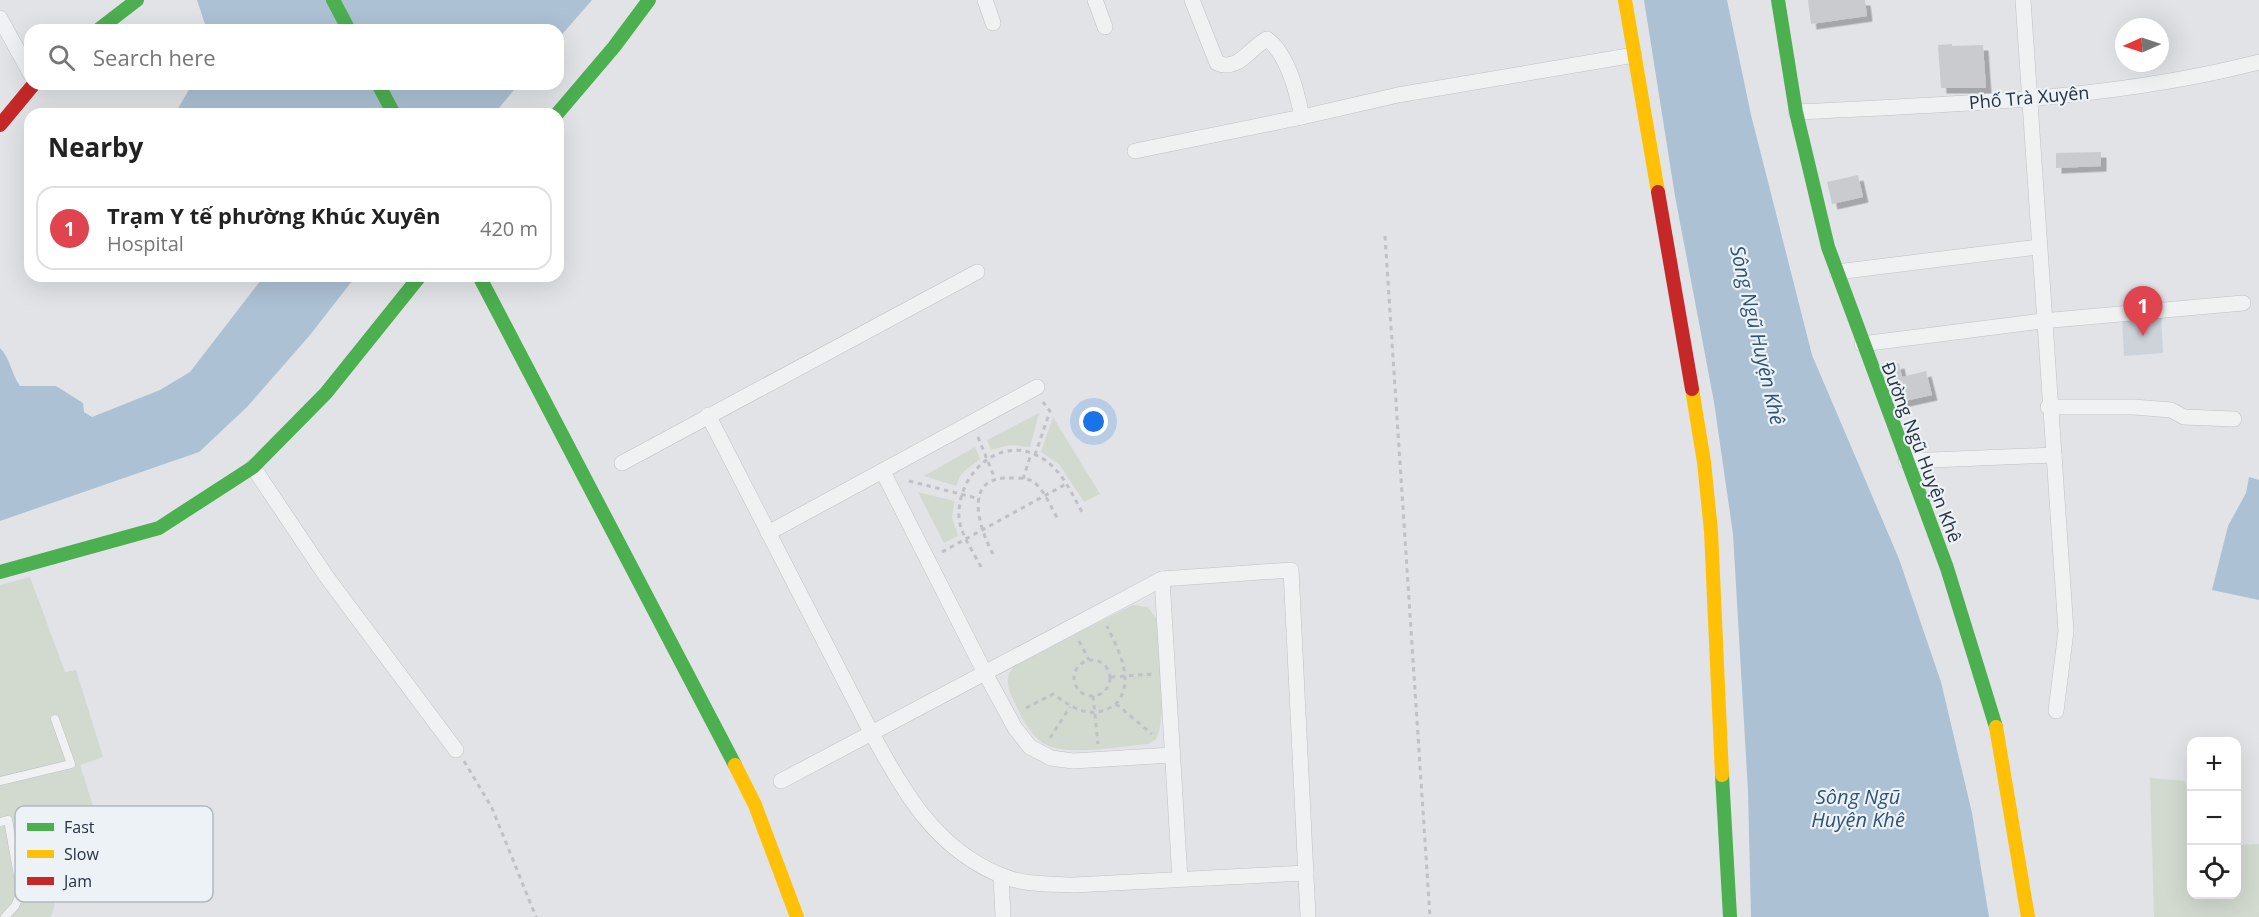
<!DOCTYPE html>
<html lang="en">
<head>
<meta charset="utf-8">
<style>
	body { margin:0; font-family:"Open Sans",sans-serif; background:#f6f6f6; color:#222 }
	.controls { position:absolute; right:18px; bottom:18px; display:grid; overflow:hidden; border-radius:12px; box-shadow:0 6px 24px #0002 }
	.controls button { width:54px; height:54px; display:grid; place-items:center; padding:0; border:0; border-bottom:2px solid #e0e0e0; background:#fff; color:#222; font:30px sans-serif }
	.compass { position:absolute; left:2115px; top:18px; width:54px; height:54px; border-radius:50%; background:#fff; box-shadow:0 6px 24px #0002; rotate:267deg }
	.you { position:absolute; left:1094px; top:422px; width:21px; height:21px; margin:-15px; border:4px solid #fff; border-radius:50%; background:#1a73e8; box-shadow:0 0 0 9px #1a73e833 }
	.badge { display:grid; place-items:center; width:39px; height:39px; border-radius:50%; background:#111827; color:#fff; font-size:20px; font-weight:700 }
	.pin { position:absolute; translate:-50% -50px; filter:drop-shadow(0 2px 3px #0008) }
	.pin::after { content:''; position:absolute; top:32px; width:21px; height:18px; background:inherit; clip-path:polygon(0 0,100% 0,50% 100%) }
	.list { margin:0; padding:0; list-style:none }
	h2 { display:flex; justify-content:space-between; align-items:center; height:78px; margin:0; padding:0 24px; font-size:26px }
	h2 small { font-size:20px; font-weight:400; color:#767676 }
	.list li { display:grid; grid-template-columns:39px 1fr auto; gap:18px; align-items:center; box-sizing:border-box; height:84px; margin:0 12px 12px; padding:0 12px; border:2px solid #e0e0e0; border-radius:18px }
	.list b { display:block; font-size:22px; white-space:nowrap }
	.list p { margin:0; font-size:20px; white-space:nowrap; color:#767676 }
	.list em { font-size:20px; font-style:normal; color:#767676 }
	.icon { flex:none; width:33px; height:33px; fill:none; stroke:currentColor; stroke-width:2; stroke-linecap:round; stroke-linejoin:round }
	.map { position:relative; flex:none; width:2259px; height:917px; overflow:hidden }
	.search { position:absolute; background:#fff; box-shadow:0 6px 24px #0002; left:24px; top:24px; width:540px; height:66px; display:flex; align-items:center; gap:15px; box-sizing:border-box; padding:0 21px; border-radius:18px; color:#767676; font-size:22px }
	.panel { position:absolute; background:#fff; box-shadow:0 6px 24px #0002; left:24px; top:108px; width:540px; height:174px; border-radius:18px }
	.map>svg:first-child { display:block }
	.built { fill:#ced3da }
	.green { fill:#d2dad0 }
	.water { fill:#acc1d4 }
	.building { fill:#c9cbce; filter:url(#shadow) }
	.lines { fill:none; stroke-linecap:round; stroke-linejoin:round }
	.lane-casing { stroke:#bfc1c4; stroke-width:9 }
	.street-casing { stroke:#bfc1c4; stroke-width:16 }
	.path { stroke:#bfc1c6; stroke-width:3; stroke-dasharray:4.5 4.5; stroke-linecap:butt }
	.lane { stroke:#f0f1f3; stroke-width:8 }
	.street { stroke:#f0f1f3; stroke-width:15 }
	.fast { stroke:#4caf50; stroke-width:14 }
	.slow { stroke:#ffc107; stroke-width:14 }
	.jam { stroke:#c62828; stroke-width:14 }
	.labels { text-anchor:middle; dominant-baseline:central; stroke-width:4.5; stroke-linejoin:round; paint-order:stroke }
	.street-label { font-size:18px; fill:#253141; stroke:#edf2f6 }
	.water-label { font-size:20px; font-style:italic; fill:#2c5378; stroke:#edf2f6 }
	.key { fill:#edf2f6; stroke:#b1b8c0; stroke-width:1.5 }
	.key-label { font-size:16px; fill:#253141 }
</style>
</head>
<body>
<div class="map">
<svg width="2259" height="917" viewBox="0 0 2259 917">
	<defs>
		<filter id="shadow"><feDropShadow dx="5.5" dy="5.5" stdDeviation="0" flood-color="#0004"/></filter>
	</defs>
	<rect width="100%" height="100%" fill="#e1e3e6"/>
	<!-- built -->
	<polygon class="built" points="2161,316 2163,353 2124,356 2122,318"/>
	<!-- green -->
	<g class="green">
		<polygon points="1039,413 1030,447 1010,445 991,450 987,440"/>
		<polygon points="1053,417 1100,494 1084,502 1059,464 1041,452"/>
		<polygon points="975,447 980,459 961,474 956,486 924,476"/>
		<polygon points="918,492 954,501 952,517 958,536 944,543"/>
		<path d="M 30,577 L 65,672 L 76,670 L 103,757 L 80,765 L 98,822 C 77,849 60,884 51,917 L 0,917 L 0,585 Z"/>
		<path d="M 1133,605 L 1148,607 L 1158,621 L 1163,705 L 1159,732 L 1156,739 L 1148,744 C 1121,746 1059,759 1039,740 C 1026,728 1019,712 1012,697 C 1005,681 1006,672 1020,661 Z"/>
		<polygon points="2150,778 2185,781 2191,801 2192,894 2236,894 2237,845 2259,844 2259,917 2154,917"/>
	</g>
	<!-- water -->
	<g class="water">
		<polygon points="197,0 592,0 558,39 558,30 207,30"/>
		<polygon points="1644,0 1727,0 1751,115 1812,355 1899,559 1941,682 1972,813 1989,917 1751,917 1748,791 1733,534 1714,402 1675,196"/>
		<polygon points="192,84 519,84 494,114 175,114"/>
		<path d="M 264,276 L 356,276 L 310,335 L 247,407 L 199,452 L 0,521 L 0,348 C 11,359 11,374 20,386 L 56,386 L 83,403 L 84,412 L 92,417 L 160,390 L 190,372 Z"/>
		<polygon points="2249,477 2259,480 2259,600 2212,590 2228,526 2246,493"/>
	</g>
	<!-- building -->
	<g class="building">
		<polygon points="1808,0 1865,0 1867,16 1811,24"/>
		<polygon points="1952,44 1952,46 1983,45 1986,88 1941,88 1938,45"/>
		<polygon points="2101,152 2101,166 2056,168 2056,153"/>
		<polygon points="1858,175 1863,197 1832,204 1827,182"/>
		<polygon points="1899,363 1902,377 1926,371 1932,395 1900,402 1886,366"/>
	</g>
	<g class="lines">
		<!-- lane casing -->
		<g class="lane-casing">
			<g id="lane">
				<polyline points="0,781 71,764 55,719"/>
				<polyline points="0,822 8,820 21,892 15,906 5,917"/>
			</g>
		</g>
		<!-- street casing -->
		<g class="street-casing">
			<g id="street">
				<polyline points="985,0 993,23"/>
				<polyline points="1095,0 1105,27"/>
				<path d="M 1192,0 L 1217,63 C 1239,72 1249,48 1267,39 C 1288,54 1297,92 1302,117 L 1398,95 L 1634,55"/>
				<polyline points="2023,0 2066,631 2056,711"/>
				<polyline points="0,18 30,73"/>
				<path d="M 1796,112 C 1950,104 2108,101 2259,62"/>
				<polyline points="1135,151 1302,117"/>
				<polyline points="1837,272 2038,247"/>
				<polyline points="1862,344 2042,321 2243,303"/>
				<polyline points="2048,407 2134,407 2171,410 2184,417 2234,419"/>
				<path d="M 708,415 L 872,734 C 905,793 935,848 1000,875 C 1023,885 1050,884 1074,885 L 1306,873"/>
				<polyline points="1906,461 2054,455"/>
				<polyline points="622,463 977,272"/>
				<polyline points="253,467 326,576 456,750"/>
				<polyline points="883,472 985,673 1015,728 1030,747 1051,758 1073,761 1172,755"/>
				<polyline points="768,533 1037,387"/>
				<polyline points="1162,579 1180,879"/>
				<polyline points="781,781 1162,579 1291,570 1308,917"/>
				<polyline points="1001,876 1003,917"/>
			</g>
		</g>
		<!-- path -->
		<g class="path">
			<polyline points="1385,236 1430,917"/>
			<polyline points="978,437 995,479"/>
			<polyline points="1035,455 1050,411 1043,402"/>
			<polyline points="1023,479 1031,454"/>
			<polyline points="909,481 980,499"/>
			<polyline points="942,552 1066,484"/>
			<path d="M 993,554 C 981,532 962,481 1004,478 C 1013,478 1024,477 1032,481 C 1044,488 1051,508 1058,519"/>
			<path d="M 981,567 C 973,551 960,534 959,517 C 957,472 1003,431 1045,460 C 1063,473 1072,494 1082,512"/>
			<polyline points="1079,641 1089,660"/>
			<circle cx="1092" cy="678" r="18"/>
			<polyline points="1111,677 1154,674"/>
			<polyline points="1093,696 1098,744"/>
			<polyline points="1116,704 1152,734"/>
			<path d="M 1026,708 L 1053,694 C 1074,709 1092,721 1116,704 C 1136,680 1118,650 1107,626"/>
			<polyline points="1050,738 1070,707"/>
			<polyline points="464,761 492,808 536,917"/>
		</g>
		<!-- lane -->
		<use href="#lane" class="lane"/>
		<!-- street -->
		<use href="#street" class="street"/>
		<!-- fast -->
		<g class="fast">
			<polyline points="333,0 349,30"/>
			<polyline points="1778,0 1796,112 1828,247 1947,568 1996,727"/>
			<polyline points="98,30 137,0"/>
			<polyline points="378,84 394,114"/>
			<polyline points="557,114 614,47 649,0"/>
			<polyline points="479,276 735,765"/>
			<polyline points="0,572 159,528 253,467 326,393 420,276"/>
			<polyline points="1722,775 1730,917"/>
		</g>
		<!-- slow -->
		<g class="slow">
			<polyline points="1625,0 1658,192"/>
			<polyline points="1692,389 1704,462 1711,531 1722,775"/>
			<polyline points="1996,727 2028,917"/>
			<polyline points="735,765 755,805 797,917"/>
		</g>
		<!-- jam -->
		<g class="jam">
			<polyline points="0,125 34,84"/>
			<polyline points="1658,192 1692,389"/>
		</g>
	</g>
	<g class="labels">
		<!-- street labels -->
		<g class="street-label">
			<text transform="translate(2029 97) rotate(-5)">Phố Trà Xuyên</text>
			<text transform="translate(1922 452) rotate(69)">Đường Ngũ Huyện Khê</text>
		</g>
		<!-- water labels -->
		<g class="water-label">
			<text transform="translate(1758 335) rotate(77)">Sông Ngũ Huyện Khê</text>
			<text x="1858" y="796">Sông Ngũ<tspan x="1858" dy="23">Huyện Khê</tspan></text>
		</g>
	</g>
	<!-- legend -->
	<rect x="15" y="806" width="198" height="96" rx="9" class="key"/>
	<rect x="27" y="823" width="27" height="8" fill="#4caf50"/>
	<rect x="27" y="850" width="27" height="8" fill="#ffc107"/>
	<rect x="27" y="877" width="27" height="8" fill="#c62828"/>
	<g class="key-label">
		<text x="64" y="833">Fast</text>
		<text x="64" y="860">Slow</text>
		<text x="64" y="887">Jam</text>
	</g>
</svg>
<div class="controls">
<button>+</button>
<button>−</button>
<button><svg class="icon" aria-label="locate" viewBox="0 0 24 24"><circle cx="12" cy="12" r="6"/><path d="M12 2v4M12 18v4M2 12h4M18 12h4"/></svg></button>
</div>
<svg class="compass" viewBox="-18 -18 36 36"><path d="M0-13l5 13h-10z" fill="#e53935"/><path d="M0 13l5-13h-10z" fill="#767676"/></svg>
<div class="you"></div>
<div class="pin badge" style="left:2143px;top:336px;background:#e0444e">1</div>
<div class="search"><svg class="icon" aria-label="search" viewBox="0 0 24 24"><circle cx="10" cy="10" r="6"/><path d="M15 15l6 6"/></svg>Search here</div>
<section class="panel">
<h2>Nearby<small></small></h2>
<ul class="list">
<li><span class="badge" style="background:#e0444e">1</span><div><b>Trạm Y tế phường Khúc Xuyên</b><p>Hospital</p></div><em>420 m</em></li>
</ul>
</section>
</div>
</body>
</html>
